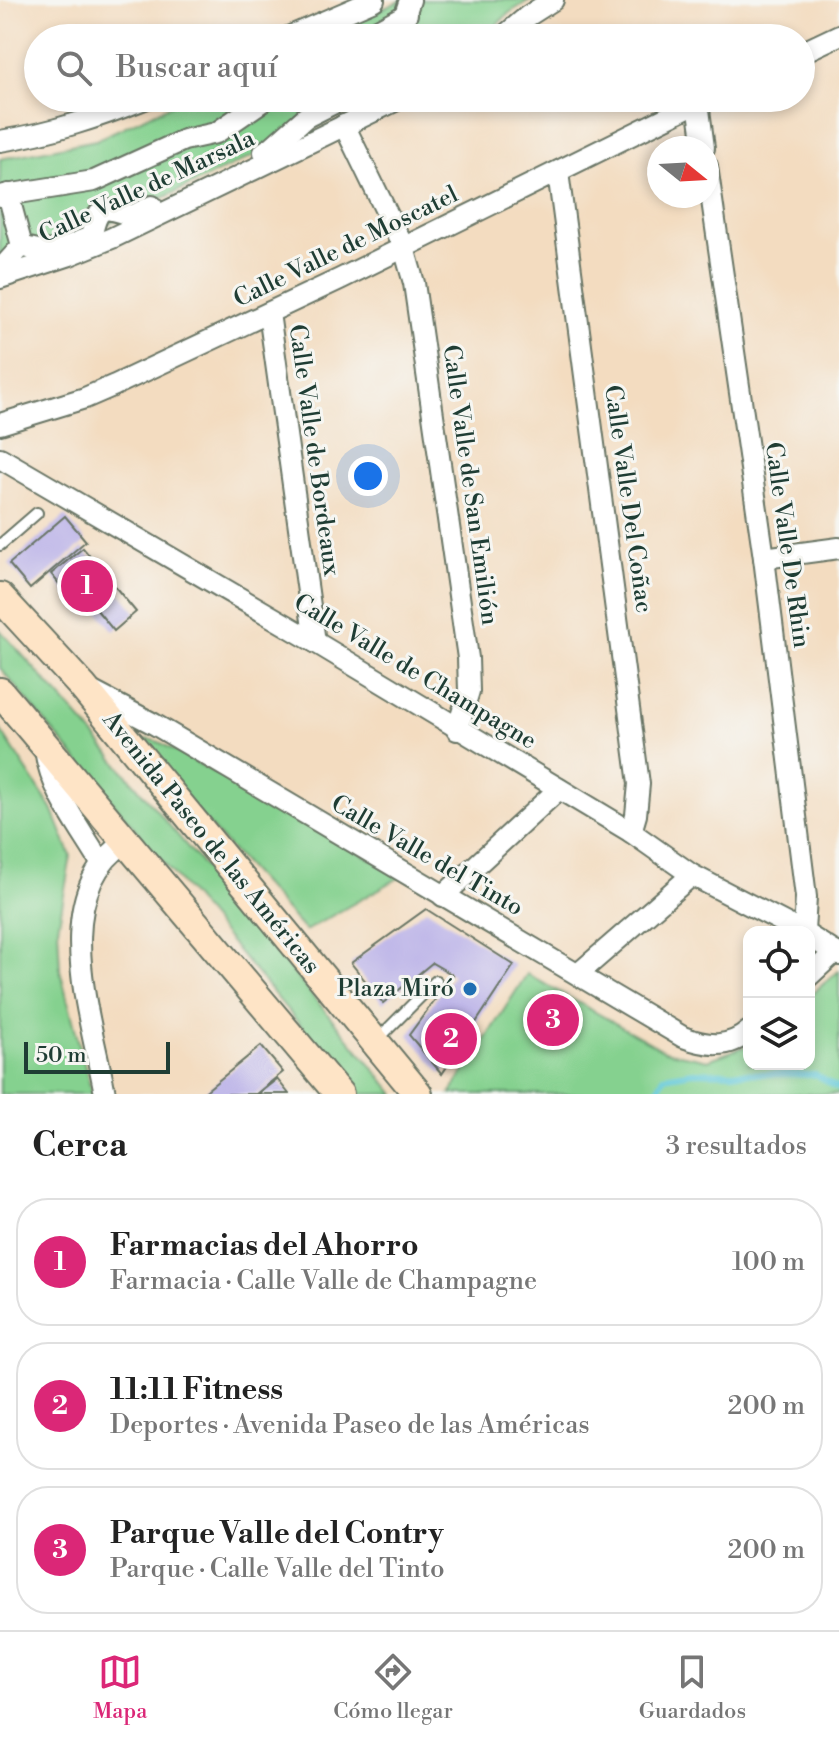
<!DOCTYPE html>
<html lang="es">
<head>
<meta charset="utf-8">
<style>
	body { margin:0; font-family:"Libre Bodoni",serif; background:#f6f6f6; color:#222 }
	.controls { position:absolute; right:24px; bottom:24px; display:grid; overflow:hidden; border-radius:16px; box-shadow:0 4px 12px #0003 }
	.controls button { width:72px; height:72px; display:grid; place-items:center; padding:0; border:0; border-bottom:2px solid #e0e0e0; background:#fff; color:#222; font:40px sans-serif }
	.compass { position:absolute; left:647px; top:136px; width:72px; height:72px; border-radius:50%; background:#fff; box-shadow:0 4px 12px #0003; rotate:108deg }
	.scale { position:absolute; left:24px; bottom:20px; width:146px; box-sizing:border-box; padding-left:8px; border:4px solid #1f3d34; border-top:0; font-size:22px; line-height:28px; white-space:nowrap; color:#1f3d34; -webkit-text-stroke:6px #f6f6f2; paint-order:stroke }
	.you { position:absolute; left:368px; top:476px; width:28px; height:28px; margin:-20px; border:6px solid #fff; border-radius:50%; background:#1a73e8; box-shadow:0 0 0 12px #1a73e833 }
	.badge { display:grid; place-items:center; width:52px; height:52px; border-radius:50%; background:#db2777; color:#fff; font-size:26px; font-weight:700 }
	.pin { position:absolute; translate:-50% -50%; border:4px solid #fff; box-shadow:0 2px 8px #0006 }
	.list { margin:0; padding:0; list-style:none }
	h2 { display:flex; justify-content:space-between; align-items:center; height:104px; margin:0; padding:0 32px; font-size:34px }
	h2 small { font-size:26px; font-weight:400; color:#767676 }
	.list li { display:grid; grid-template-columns:52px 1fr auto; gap:24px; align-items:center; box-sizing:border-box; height:128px; margin:0 16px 16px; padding:0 16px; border:2px solid #e0e0e0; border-radius:32px }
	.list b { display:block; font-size:30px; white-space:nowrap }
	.list p { margin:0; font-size:26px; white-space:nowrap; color:#767676 }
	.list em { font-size:26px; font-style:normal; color:#767676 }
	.icon { flex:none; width:44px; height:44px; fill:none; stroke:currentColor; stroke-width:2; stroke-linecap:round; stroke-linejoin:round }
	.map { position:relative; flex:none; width:839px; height:1094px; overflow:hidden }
	.search { position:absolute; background:#fff; box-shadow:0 4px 12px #0003; left:24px; right:24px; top:24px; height:88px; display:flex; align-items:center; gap:20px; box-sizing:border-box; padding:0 28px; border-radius:44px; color:#767676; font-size:30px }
	.sheet { height:536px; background:#fff }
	nav { display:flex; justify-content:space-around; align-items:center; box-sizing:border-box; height:112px; border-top:2px solid #e0e0e0; background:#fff; font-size:22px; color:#767676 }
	nav a { display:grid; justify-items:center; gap:4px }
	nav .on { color:#db2777 }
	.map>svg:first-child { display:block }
	.green { fill:#85d18f; stroke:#528762; stroke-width:2 }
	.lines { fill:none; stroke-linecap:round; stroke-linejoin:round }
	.stream { stroke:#5dc7d7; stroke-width:6 }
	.building { fill:#b7aee7 }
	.lane-casing { stroke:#697565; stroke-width:14 }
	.street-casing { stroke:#697565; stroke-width:24 }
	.secondary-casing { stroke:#697565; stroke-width:32 }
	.lane { stroke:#fff; stroke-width:10 }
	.street { stroke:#fff; stroke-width:20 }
	.secondary { stroke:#fee4c6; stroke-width:28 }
	.poi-dot { fill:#1f6fb2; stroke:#f6f6f2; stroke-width:3 }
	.labels { text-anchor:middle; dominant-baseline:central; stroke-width:6; stroke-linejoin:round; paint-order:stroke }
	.street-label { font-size:24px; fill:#1f3d34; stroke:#f6f6f2 }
	.poi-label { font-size:24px; fill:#1f3d34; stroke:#f6f6f2; text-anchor:end }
</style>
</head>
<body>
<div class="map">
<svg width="839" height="1094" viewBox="0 0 839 1094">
	<rect width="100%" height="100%" fill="#f6f6f2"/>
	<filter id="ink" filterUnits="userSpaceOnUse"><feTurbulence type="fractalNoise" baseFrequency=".0125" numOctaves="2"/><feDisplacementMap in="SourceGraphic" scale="16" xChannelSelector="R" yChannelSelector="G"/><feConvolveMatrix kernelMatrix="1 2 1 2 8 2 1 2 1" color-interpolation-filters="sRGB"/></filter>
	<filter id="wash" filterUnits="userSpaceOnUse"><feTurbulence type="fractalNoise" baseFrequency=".006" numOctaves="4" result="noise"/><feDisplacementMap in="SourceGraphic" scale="32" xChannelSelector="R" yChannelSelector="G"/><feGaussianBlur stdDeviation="1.8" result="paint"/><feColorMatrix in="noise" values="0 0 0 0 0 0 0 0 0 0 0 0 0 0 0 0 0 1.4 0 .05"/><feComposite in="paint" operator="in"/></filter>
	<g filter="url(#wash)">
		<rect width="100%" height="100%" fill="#f3dcc0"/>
		<!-- green -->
		<g class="green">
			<polygon points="402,0 530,0 509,13 483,38 318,38"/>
			<polygon points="186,98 377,98 88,233 0,264 0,159 96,140"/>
			<polygon points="0,630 86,726 395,1094 358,1094 0,668"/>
			<polygon points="0,729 52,809 71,856 58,928 60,970 92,1094 0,1094"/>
			<polygon points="147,739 159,742 402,876 305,931 146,756 144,741"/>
			<polygon points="839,971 839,1094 450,1094 527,974 665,1051 708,1060 749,1045 749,1064 809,1064 809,996"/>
		</g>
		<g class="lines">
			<!-- stream -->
			<polyline class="stream" points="655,1094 664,1077 693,1072 816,1075 839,1089"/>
		</g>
		<g id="blocks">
			<!-- building -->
			<g class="building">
				<polygon points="65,516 86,541 30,589 9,564"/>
				<polygon points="83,548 136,612 114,631 87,598 77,606 51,574"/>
				<polygon points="426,909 514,965 442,1074 409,1035 453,975 432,963 383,1003 351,963"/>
				<polygon points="261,1046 283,1072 256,1094 202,1094"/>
				<polygon points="277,1079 289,1094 258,1094"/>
			</g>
		</g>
	</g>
	<g filter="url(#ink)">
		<use href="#blocks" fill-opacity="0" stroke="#697565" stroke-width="2"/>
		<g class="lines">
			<!-- lane casing -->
			<g class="lane-casing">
				<g id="lane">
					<polyline points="0,545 37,513"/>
					<polyline points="375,1042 436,981"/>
				</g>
			</g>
			<!-- street casing -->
			<g class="street-casing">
				<g id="street">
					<polyline points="286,38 374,0"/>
					<polyline points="363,38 407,14"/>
					<polyline points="397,38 410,0"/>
					<polyline points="502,38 528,16 553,0"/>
					<polyline points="801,53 839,35"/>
					<polyline points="698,102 704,148"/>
					<polyline points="344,125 404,248 414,283 468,658 469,691 457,730"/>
					<path d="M 0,141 C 52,133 99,117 147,98"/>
					<polyline points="264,152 272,147 306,117 344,98"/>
					<polyline points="707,166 764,558 806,897 804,932"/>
					<polyline points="558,172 639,784 636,815 631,832"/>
					<polyline points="0,196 94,181 184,140 216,133 267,98"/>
					<path d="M 22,246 C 53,256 61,248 91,237 C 99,203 103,207 132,216 L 152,206"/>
					<polyline points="0,270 22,246 8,194"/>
					<polyline points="0,278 70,255 112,238 401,98"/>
					<polyline points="269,313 315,642"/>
					<polyline points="0,424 85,398 115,385 340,279 706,98"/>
					<polyline points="0,458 315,642 631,832 692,875 802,932"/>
					<polyline points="764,558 839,548"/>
					<path d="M 93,692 L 154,724 L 683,1037 C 707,1046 729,1049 749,1031"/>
					<path d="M 45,749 C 50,790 81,829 101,863"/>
					<polyline points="443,896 559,789"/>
					<polyline points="809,936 839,955"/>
					<polyline points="578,974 692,875"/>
					<polyline points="809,976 835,952"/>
					<path d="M 105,1094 C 92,1020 46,893 126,842"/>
				</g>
			</g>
			<!-- secondary casing -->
			<g class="secondary-casing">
				<g id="secondary">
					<polyline points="0,597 82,686 418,1094"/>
					<polyline points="0,692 339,1094"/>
				</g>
			</g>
			<!-- lane -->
			<use href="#lane" class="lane"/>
			<!-- street -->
			<use href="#street" class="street"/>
			<!-- secondary -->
			<use href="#secondary" class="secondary"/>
		</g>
	</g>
	<!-- markers -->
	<circle class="poi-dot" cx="470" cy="989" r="8"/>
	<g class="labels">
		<!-- street labels -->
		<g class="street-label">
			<text transform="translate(147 187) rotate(-25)">Calle Valle de Marsala</text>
			<text transform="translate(346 247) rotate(-26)">Calle Valle de Moscatel</text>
			<text transform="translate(314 450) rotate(82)">Calle Valle de Bordeaux</text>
			<text transform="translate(470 485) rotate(82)">Calle Valle de San Emilión</text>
			<text transform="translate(628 499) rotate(82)">Calle Valle Del Coñac</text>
			<text transform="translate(787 545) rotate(82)">Calle Valle De Rhin</text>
			<text transform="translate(415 672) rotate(31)">Calle Valle de Champagne</text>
			<text transform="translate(211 843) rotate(51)">Avenida Paseo de las Américas</text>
			<text transform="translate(427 856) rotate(30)">Calle Valle del Tinto</text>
		</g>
		<!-- poi labels -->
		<g class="poi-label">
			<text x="454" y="989">Plaza Miró</text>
		</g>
	</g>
</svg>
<div class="controls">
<button><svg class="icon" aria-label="locate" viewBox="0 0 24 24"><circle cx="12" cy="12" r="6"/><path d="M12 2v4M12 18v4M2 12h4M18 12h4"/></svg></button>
<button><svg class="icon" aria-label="layers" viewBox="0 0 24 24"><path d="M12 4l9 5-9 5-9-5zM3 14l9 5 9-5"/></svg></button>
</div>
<svg class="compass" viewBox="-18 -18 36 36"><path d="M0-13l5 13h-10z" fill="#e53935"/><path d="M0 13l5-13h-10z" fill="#767676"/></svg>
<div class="scale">50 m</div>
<div class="you"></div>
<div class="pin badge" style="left:87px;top:586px">1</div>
<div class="pin badge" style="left:451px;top:1039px">2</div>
<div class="pin badge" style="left:553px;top:1020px">3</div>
<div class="search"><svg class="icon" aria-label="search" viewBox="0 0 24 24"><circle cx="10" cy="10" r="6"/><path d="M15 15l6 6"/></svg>Buscar aquí</div>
</div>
<section class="sheet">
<h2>Cerca<small>3 resultados</small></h2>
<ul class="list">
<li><span class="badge">1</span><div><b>Farmacias del Ahorro</b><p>Farmacia · Calle Valle de Champagne</p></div><em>100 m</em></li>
<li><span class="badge">2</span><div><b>11:11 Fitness</b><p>Deportes · Avenida Paseo de las Américas</p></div><em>200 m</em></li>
<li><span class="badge">3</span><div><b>Parque Valle del Contry</b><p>Parque · Calle Valle del Tinto</p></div><em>200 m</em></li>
</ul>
</section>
<nav>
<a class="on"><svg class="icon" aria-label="map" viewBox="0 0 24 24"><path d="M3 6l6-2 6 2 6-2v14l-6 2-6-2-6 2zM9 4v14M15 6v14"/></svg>Mapa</a>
<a><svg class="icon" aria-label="directions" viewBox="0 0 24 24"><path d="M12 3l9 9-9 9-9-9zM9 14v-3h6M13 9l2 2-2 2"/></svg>Cómo llegar</a>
<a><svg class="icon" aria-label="saved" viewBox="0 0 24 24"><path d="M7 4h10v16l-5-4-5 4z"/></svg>Guardados</a>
</nav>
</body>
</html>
